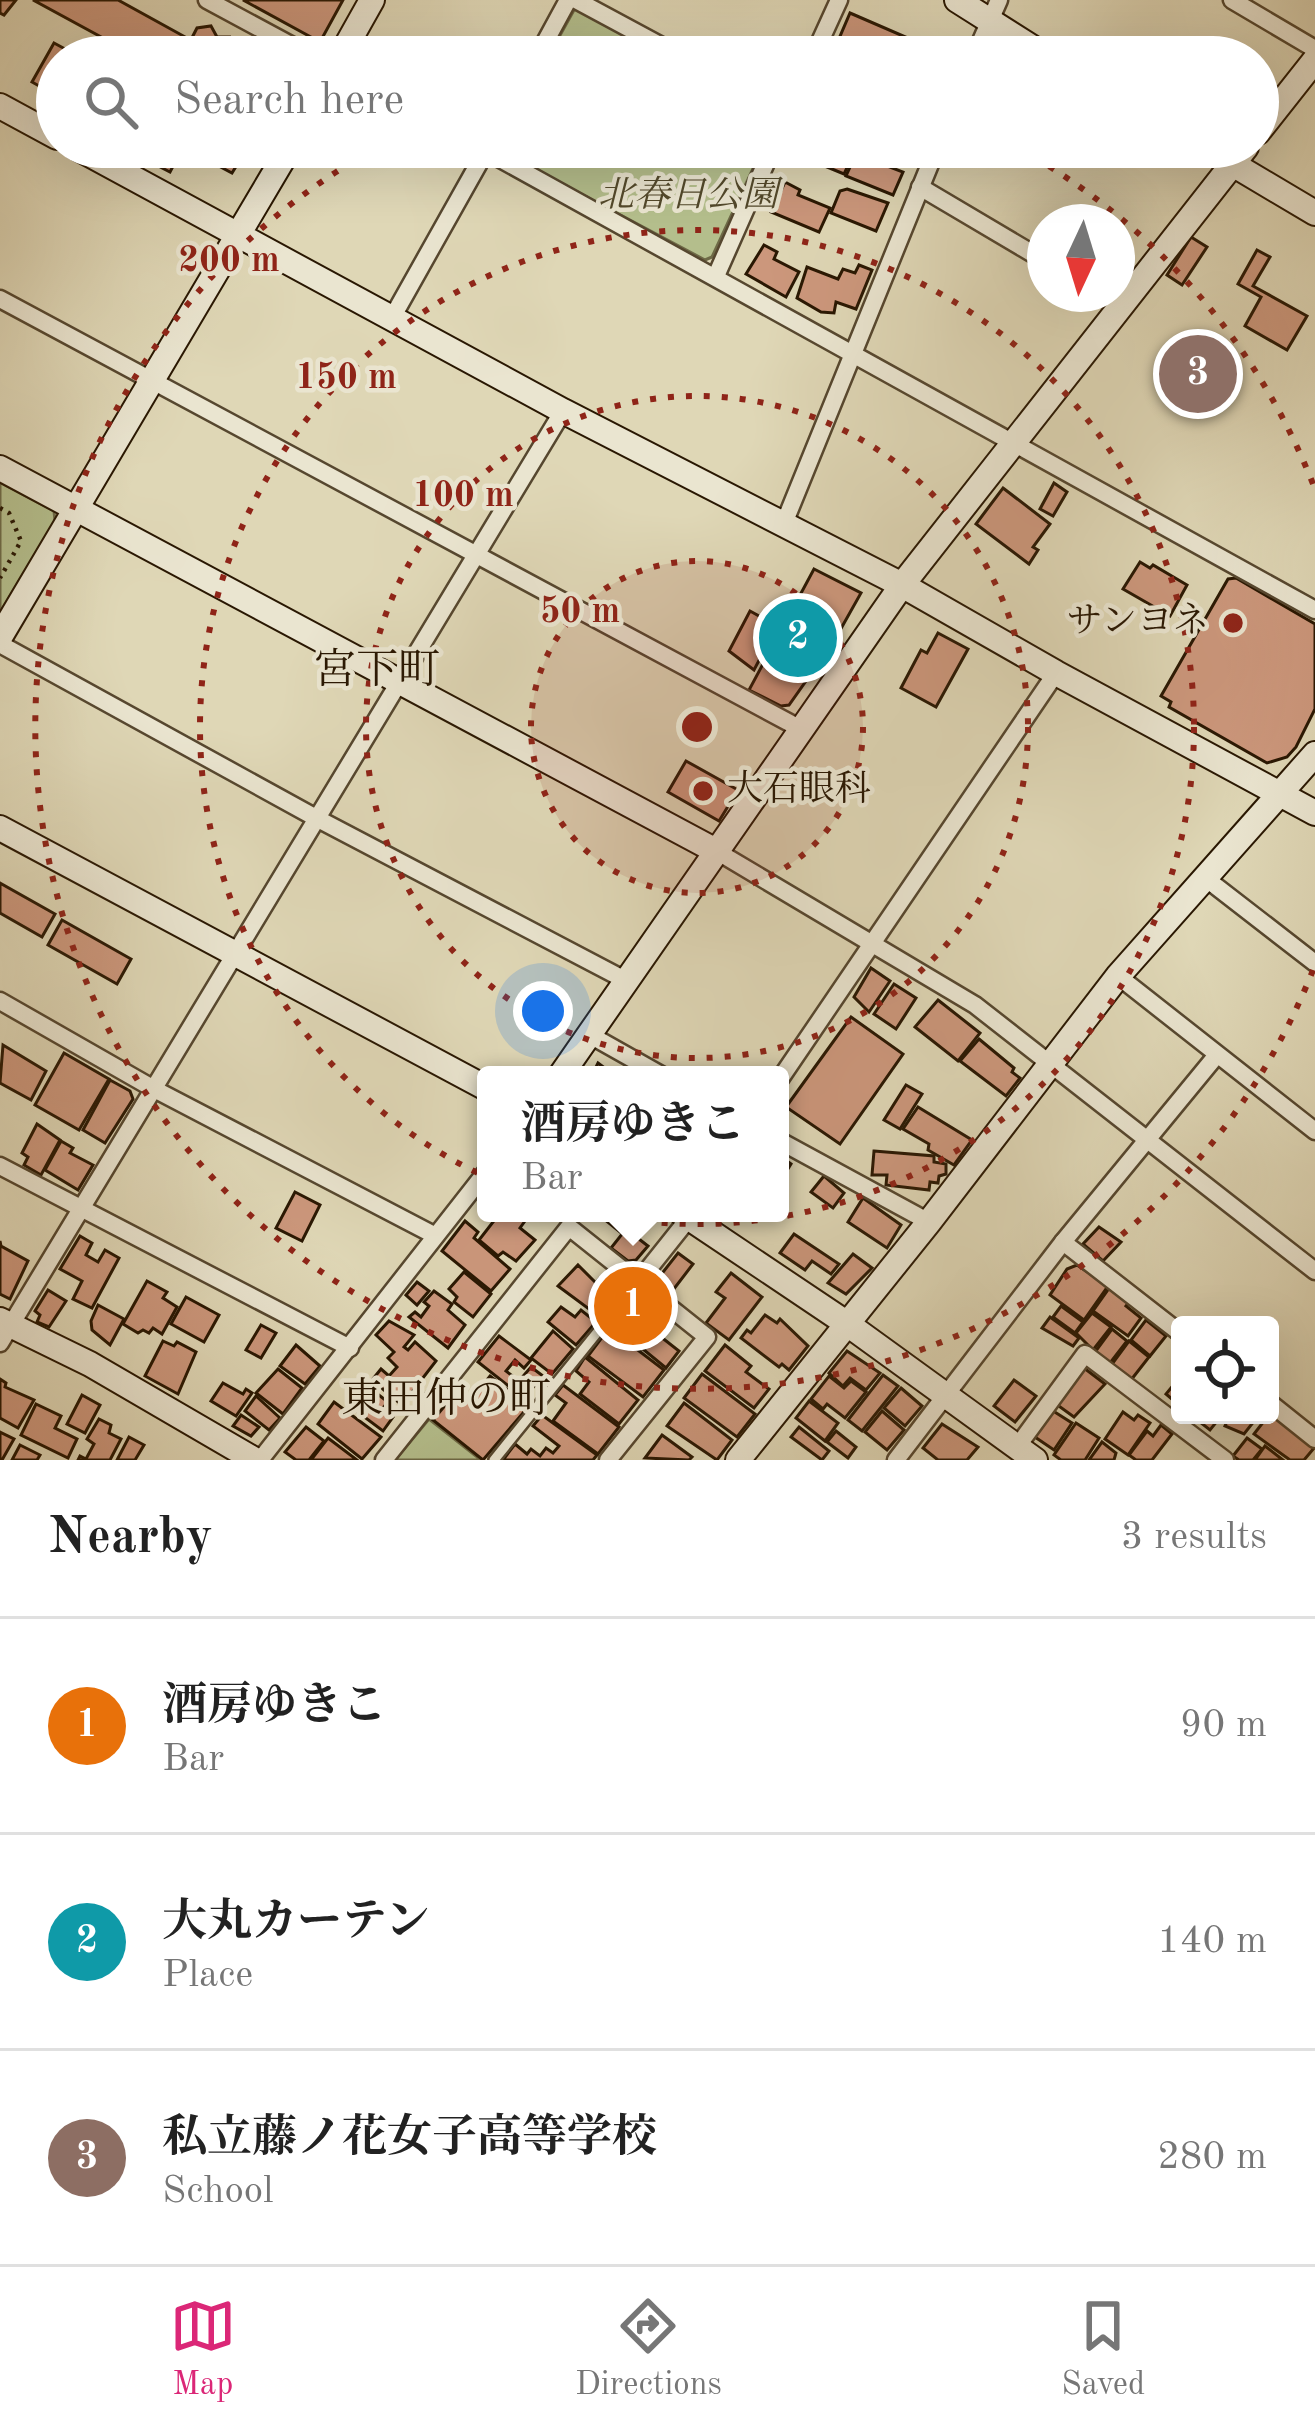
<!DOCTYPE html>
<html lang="en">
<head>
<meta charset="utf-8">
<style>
	body { margin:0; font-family:"Old Standard TT","Noto Serif JP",serif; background:#f6f6f6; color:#222 }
	.controls { position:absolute; right:36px; bottom:36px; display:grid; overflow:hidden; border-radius:12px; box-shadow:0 12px 48px #0002 }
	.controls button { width:108px; height:108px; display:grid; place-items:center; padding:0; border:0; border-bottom:3px solid #e0e0e0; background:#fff; color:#222; font:60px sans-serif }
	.compass { position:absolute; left:1027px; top:204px; width:108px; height:108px; border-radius:50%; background:#fff; box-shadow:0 12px 48px #0002; rotate:184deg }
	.you { position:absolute; left:543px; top:1011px; width:42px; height:42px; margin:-30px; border:9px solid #fff; border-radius:50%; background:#1a73e8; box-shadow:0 0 0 18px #1a73e833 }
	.badge { display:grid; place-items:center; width:78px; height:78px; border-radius:50%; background:#db2777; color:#fff; font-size:39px; font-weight:700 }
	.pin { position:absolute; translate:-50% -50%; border:6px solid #fff; box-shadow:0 3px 12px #0006 }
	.popup { position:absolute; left:477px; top:1066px; width:312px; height:156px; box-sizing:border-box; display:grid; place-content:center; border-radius:12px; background:#fff; filter:drop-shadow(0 3px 9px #0005); font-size:39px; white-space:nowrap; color:#767676 }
	.popup b { font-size:45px; color:#222 }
	.popup::after { content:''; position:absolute; left:50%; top:100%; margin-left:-24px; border:24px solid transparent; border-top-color:#fff }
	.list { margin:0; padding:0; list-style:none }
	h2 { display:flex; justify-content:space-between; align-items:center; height:156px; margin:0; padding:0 48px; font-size:51px }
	h2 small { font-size:39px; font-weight:400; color:#767676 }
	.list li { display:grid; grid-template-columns:78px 1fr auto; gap:36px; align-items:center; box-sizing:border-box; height:216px; padding:0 48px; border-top:3px solid #e0e0e0 }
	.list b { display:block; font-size:45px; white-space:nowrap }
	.list p { margin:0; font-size:39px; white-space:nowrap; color:#767676 }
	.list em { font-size:39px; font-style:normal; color:#767676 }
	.icon { flex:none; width:66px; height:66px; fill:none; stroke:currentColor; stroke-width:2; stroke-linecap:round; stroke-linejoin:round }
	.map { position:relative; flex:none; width:1315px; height:1460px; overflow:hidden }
	.search { position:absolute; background:#fff; box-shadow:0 12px 48px #0002; left:36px; right:36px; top:36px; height:132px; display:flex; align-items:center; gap:30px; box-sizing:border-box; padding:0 42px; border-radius:66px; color:#767676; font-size:45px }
	.sheet { height:804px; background:#fff }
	nav { display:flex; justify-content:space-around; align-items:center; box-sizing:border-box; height:168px; border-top:3px solid #e0e0e0; background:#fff; font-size:33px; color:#767676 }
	nav a { display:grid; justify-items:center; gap:6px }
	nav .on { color:#db2777 }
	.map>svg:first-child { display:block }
	.green { fill:#b4be8c; stroke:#6e6a47; stroke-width:3 }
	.building { fill:#cc977c; stroke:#291702; stroke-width:3 }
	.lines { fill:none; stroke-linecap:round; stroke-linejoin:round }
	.lane-casing { stroke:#56472f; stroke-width:14 }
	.street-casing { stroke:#56472f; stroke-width:21 }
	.secondary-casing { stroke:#291702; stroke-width:28 }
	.path { stroke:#291702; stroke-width:4.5; stroke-dasharray:3 6; stroke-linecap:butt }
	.lane { stroke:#eae5d0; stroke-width:9 }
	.street { stroke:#eae5d0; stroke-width:16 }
	.secondary { stroke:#eae5d0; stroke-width:24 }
	.ring { fill:none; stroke:#8f2418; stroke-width:6; stroke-dasharray:6 12 }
	.poi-dot { fill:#8f2418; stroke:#eae5d0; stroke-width:4.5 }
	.labels { text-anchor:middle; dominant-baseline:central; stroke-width:9; stroke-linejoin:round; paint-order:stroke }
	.park-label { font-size:36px; font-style:italic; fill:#53492b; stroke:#eae5d0 }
	.poi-label { font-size:36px; fill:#291702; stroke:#eae5d0; text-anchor:end }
	.quarter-label { font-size:42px; fill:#291702; stroke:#eae5d0 }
	.centre { fill:#8f2418; stroke:#eae5d0; stroke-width:6 }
	.ring-label { font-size:36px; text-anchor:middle; font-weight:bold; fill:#8f2418; stroke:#eae5d0; stroke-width:9; stroke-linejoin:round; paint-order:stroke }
</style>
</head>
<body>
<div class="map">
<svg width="1315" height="1460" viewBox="0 0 1315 1460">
	<rect width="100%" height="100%" fill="#dfd7b6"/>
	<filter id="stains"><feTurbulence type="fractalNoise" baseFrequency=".00167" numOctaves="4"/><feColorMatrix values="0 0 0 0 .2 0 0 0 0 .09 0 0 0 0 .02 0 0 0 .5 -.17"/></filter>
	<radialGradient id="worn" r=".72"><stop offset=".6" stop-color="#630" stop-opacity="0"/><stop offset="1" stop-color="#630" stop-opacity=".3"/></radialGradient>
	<!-- green -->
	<g class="green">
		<polygon points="581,7 667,57 548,57 574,10"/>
		<polygon points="502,147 763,147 712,257 705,260 504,153"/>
		<polygon points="0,482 54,511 55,521 0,613"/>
		<polygon points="429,1419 481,1460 395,1460"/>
	</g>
	<!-- building -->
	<g class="building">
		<polygon points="0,0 16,0 4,15 0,13"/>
		<polygon points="33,0 118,0 187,38 177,57 138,57"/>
		<polygon points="243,0 343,0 320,42"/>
		<polygon points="850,13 945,54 944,57 876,57 838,41"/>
		<polygon points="211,26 217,37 230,37 235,46 248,47 254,54 266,57 182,57 197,28"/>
		<polygon points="54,43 80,57 57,57 57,96 32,82"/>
		<polygon points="134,147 248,147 232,173 183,147 170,172 131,152"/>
		<polygon points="804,147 848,147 855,150 844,174 805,158 809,150"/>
		<polygon points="882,147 916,147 911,159"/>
		<polygon points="856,154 903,172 893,195 846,176"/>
		<polygon points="785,182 800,190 798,195 830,208 819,232 771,212"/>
		<polygon points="847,189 888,203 876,231 831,213 840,191"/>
		<polygon points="1191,237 1207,247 1182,285 1167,275"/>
		<polygon points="764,245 777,252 774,259 799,272 786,297 746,274"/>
		<polygon points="1257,250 1270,257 1253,286 1307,316 1287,350 1245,326 1261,297 1238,284"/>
		<polygon points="859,265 872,270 856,309 836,302 834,313 821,312 797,298 807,267 838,279 843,269 855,273"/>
		<polygon points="1054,483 1067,492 1053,516 1040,509"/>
		<polygon points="1003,488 1050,524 1033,547 1038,550 1029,564 976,524"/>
		<polygon points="1140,562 1150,568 1153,565 1187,585 1170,616 1123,589"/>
		<polygon points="814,569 861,593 834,641 821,635 808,658 818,664 789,705 781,706 749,690"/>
		<polygon points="1236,578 1315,624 1315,709 1296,747 1287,757 1267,763 1169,707 1171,702 1161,696 1228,579"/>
		<polygon points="750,611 777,626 754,670 729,651"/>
		<polygon points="938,633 968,649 936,707 901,688 921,650 927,653"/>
		<polygon points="686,761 738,790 719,821 668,792"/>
		<polygon points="0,883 55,914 42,937 0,913"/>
		<polygon points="62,920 131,959 117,984 48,945"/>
		<polygon points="871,968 890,981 869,1012 854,997"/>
		<polygon points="894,984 916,998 896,1029 874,1014"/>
		<polygon points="938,1000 980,1033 958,1061 915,1027"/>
		<polygon points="851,1017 903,1054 840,1144 786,1107"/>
		<polygon points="979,1039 1014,1068 1012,1072 1020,1078 1006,1096 960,1061"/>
		<polygon points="3,1045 46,1071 31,1100 0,1083"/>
		<polygon points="64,1053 109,1079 79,1130 35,1105"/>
		<polygon points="598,1063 614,1075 592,1075"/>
		<polygon points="110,1080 130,1091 133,1099 105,1143 83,1130"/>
		<polygon points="906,1085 922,1094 900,1129 884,1120"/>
		<polygon points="918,1107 972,1140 954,1165 928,1150 929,1144 903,1129"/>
		<polygon points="37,1124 60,1140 41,1175 24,1165 28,1157 22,1153"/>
		<polygon points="61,1141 73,1148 70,1153 93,1165 78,1190 45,1170"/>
		<polygon points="874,1151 934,1156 934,1162 946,1164 946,1174 939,1176 938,1183 930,1182 929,1190 886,1185 887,1175 872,1175"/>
		<polygon points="780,1156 791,1164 780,1182"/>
		<polygon points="824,1176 844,1193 833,1208 811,1192"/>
		<polygon points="295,1192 320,1205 302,1241 276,1228"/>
		<polygon points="863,1198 901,1225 887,1248 848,1222"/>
		<polygon points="500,1213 513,1213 525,1221 520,1228 535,1240 516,1261 503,1252 498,1256 479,1240"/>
		<polygon points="609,1213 636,1213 620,1232 604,1219"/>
		<polygon points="465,1221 478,1232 474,1238 510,1269 491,1291 442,1251"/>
		<polygon points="1099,1227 1121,1242 1103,1261 1083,1244"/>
		<polygon points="626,1229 648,1246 636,1260 628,1261 611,1248"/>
		<polygon points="794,1234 839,1264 831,1274 812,1261 805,1270 780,1253"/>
		<polygon points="80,1236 92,1243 86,1255 98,1262 105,1250 119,1258 92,1308 73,1299 82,1281 60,1269"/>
		<polygon points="0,1241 1,1246 28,1261 10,1299 0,1294"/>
		<polygon points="678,1253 693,1264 670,1294 662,1287 660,1276"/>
		<polygon points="853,1254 872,1268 846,1294 828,1283"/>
		<polygon points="578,1265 596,1283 599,1279 610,1288 593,1312 558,1286"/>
		<polygon points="1077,1265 1108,1286 1084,1320 1050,1295 1067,1269"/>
		<polygon points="464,1272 491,1294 473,1317 454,1302 457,1297 449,1289"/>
		<polygon points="731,1273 762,1297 729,1340 706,1323 725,1298 716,1292"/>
		<polygon points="147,1281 167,1292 163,1298 177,1307 162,1334 153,1328 149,1333 143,1330 138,1333 123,1324"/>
		<polygon points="417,1282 429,1291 417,1305 406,1295"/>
		<polygon points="1110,1287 1130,1301 1126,1306 1141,1318 1128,1336 1093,1311"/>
		<polygon points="48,1290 66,1301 49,1327 37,1322 40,1315 35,1311"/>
		<polygon points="434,1291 452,1304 448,1310 465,1325 448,1348 409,1317 415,1312 421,1317 429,1306 424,1302"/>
		<polygon points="610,1291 617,1296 600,1317 594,1313"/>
		<polygon points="186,1297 219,1315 204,1342 171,1324"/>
		<polygon points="98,1305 124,1319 110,1345 92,1330 91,1321"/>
		<polygon points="1061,1306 1083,1322 1075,1333 1053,1317"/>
		<polygon points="561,1307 575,1317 581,1310 596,1322 576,1345 548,1322"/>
		<polygon points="639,1308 652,1318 646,1325 655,1331 640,1350 623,1338"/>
		<polygon points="1092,1313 1111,1327 1093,1350 1076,1333"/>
		<polygon points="765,1315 777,1323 780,1319 808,1346 789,1370 782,1364 779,1367 741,1338 747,1330 751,1333"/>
		<polygon points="1050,1317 1079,1338 1073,1346 1042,1328"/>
		<polygon points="1146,1320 1166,1336 1150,1356 1131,1340"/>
		<polygon points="389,1321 414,1335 404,1347 408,1350 415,1342 436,1361 402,1405 372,1380 381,1369 389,1376 397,1367 388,1358 394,1352 376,1335"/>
		<polygon points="261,1325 276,1333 261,1358 246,1350"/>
		<polygon points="609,1328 664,1370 643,1397 588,1356"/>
		<polygon points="1112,1329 1127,1341 1110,1363 1095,1352"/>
		<polygon points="553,1331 573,1349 552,1374 531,1358"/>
		<polygon points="656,1333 679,1351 666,1368 644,1350"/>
		<polygon points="499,1336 531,1360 524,1368 515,1360 506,1371 519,1381 531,1367 543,1376 524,1398 478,1362"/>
		<polygon points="163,1341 174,1346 177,1342 196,1352 178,1394 145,1376"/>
		<polygon points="1129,1341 1149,1357 1131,1380 1112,1364"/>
		<polygon points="296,1345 320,1366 305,1384 280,1366"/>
		<polygon points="725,1345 751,1366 746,1372 769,1389 754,1408 705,1371"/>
		<polygon points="847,1351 880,1373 866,1390 850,1378 843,1386 829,1373"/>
		<polygon points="585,1357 638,1400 619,1424 580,1394 589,1382 576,1371"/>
		<polygon points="1084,1368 1105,1384 1074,1417 1056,1404"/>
		<polygon points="278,1369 302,1388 283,1414 256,1393"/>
		<polygon points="702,1374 755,1414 737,1437 684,1398"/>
		<polygon points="883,1375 898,1386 862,1431 848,1420"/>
		<polygon points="490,1376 529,1406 483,1460 433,1420 456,1392 469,1402"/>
		<polygon points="829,1376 844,1388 851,1381 866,1392 845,1418 827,1404 823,1409 811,1399"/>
		<polygon points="1180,1377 1180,1406 1166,1394"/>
		<polygon points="0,1379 6,1383 5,1387 34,1400 18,1428 0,1418"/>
		<polygon points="1014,1380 1036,1396 1015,1422 994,1406"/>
		<polygon points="223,1383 243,1394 246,1389 252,1393 236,1416 211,1401"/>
		<polygon points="363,1383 388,1402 382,1409 393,1417 383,1431 347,1404"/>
		<polygon points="563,1385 619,1427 598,1454 553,1421 566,1403 555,1395"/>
		<polygon points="901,1388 922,1406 905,1426 884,1408"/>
		<polygon points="82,1395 100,1405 85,1433 67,1424"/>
		<polygon points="256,1396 280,1418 269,1430 245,1411"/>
		<polygon points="809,1401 838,1423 825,1441 796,1418"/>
		<polygon points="334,1402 381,1437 362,1459 318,1424"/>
		<polygon points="684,1403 732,1440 717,1460 667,1426"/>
		<polygon points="36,1404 61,1416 55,1428 77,1439 68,1458 21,1435"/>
		<polygon points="1050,1409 1072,1423 1054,1450 1032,1435"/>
		<polygon points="882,1411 904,1430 887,1450 865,1432"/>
		<polygon points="1123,1412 1134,1420 1138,1415 1150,1423 1128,1455 1105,1439"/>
		<polygon points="1271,1412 1315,1447 1304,1460 1290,1460 1254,1434"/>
		<polygon points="241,1415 259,1427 251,1436 233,1426"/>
		<polygon points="542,1415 597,1455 593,1460 503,1460 515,1444 527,1454 531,1449 540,1456 546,1448 553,1453 559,1446 533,1426"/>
		<polygon points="1191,1415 1222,1415 1210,1430"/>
		<polygon points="1230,1415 1259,1415 1244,1434 1225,1426"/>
		<polygon points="99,1419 111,1425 109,1433 121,1439 110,1460 78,1460 80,1456 86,1459 94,1444 87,1439"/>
		<polygon points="1076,1423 1099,1438 1085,1460 1061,1460 1054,1455"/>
		<polygon points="942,1424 978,1447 967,1460 938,1460 923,1448"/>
		<polygon points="1161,1425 1172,1434 1152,1460 1136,1460 1129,1455 1147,1431 1153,1436"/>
		<polygon points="306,1427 324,1441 309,1460 296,1460 285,1452"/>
		<polygon points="799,1427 829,1451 822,1460 791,1437"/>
		<polygon points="836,1431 856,1447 848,1458 827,1442"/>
		<polygon points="0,1432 14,1439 2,1460 0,1460"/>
		<polygon points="662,1435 692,1457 689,1460 645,1458"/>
		<polygon points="129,1437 144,1445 135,1460 117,1460"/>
		<polygon points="328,1438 357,1460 311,1460"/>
		<polygon points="1247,1438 1262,1449 1253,1460 1239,1460 1233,1456"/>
		<polygon points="1102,1442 1116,1453 1114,1460 1089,1460"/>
		<polygon points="20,1445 40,1455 37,1460 12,1460"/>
		<polygon points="1265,1446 1283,1460 1255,1460"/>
	</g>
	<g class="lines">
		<!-- lane casing -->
		<g class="lane-casing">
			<polyline id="lane" points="494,1460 638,1282"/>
		</g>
		<!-- street casing -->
		<g class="street-casing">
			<g id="street">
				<polyline points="207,0 313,57"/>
				<polyline points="576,0 682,57"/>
				<polyline points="1232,0 1315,49"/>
				<polyline points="537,57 568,0"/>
				<polyline points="813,57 839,0"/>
				<polyline points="974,57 999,0"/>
				<polyline points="486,151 1315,610"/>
				<polyline points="920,187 1045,261"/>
				<polyline points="716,276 773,147"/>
				<polyline points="0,299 801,729"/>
				<polyline points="392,318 488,147"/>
				<polyline points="783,526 937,147"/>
				<polyline points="0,644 318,819 627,981"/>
				<polyline points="718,852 975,1005 1315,1271"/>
				<polyline points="1204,877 1315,963"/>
				<polyline points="1118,976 1315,1131"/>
				<polyline points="0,1001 154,1089 434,1235"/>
				<polyline points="590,1035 661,1075"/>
				<polyline points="780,1079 1056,673"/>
				<polyline points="780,1141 929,1222"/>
				<polyline points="0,1166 350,1348"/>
				<polyline points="1063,1242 1180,1333"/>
				<polyline points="638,1282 689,1218"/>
				<polyline points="0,1343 563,411"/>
				<polyline points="1270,1403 1315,1439"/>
				<polyline points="1017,1447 1085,1354 1225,1460"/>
				<polyline points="260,1460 486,1172"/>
				<polyline points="384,1460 569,1227 707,1337 608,1460"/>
				<polyline points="896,1460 1063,1242 1216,1056"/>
			</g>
		</g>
		<!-- secondary casing -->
		<g class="secondary-casing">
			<g id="secondary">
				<polyline points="957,0 1047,57"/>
				<polyline points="340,57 372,0"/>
				<polyline points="0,106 57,137"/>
				<polyline points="1258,132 1315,60"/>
				<polyline points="76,147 563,411 902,585 1056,673 1315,813"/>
				<polyline points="1204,147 1315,213"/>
				<polyline points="0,468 718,852"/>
				<polyline points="0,637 290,147"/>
				<polyline points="0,828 486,1088"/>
				<polyline points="561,1075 902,585 1246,147"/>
				<polyline points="682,1213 846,1323 1035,1460"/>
				<polyline points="0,1320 90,1364 255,1460"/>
				<polyline points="738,1460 929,1222 1118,976 1315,754"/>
			</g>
		</g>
		<!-- path -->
		<polyline class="path" points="0,508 9,513 21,541 0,578"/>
		<!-- lane -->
		<use href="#lane" class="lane"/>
		<!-- street -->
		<use href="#street" class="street"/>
		<!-- secondary -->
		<use href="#secondary" class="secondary"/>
	</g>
	<!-- distance rings -->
	<circle cx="697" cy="727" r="166" fill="#8f2418" fill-opacity=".12"/>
	<g class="ring">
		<circle cx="697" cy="727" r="166"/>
		<circle cx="697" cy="727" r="331"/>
		<circle cx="697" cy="727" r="497"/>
		<path d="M1313 970A662 662 0 1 1 376 148M1018 148A662 662 0 0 1 1313 484"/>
	</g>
	<!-- markers -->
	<g class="poi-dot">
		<circle cx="1233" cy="623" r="12"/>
		<circle cx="703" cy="791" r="12"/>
	</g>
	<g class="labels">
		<!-- park labels -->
		<g class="park-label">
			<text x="688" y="197">北春日公園</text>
		</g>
		<!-- poi labels -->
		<g class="poi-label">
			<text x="1209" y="623">サンヨネ</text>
			<text x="727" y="791" text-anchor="start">大石眼科</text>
		</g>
		<!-- quarter labels -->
		<g class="quarter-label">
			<text x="377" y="672">宮下町</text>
			<text x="446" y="1401">東田仲の町</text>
		</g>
	</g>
	<circle cx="697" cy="727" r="18" class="centre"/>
	<g class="ring-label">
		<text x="229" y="271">200 m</text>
		<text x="346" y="388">150 m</text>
		<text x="463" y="506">100 m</text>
		<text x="580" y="622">50 m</text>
	</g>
	<rect width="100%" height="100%" filter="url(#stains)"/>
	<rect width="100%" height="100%" fill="url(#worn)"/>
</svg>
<div class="controls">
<button><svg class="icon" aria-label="locate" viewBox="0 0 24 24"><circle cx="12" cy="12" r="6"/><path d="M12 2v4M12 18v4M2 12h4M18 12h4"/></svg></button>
</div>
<svg class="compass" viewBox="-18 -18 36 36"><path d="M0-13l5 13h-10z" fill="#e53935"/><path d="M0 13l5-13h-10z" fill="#767676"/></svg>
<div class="you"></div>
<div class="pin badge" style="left:633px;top:1306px;background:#e8710a">1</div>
<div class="popup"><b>酒房ゆきこ</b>Bar</div>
<div class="pin badge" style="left:798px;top:638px;background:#0f9aa8">2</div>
<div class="pin badge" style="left:1198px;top:374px;background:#8d6e63">3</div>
<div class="search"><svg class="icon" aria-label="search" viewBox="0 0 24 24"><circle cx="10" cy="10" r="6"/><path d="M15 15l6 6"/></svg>Search here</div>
</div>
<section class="sheet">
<h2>Nearby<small>3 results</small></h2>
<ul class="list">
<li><span class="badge" style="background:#e8710a">1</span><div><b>酒房ゆきこ</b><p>Bar</p></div><em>90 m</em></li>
<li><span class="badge" style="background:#0f9aa8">2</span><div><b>大丸カーテン</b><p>Place</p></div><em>140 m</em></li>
<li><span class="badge" style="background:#8d6e63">3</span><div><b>私立藤ノ花女子高等学校</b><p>School</p></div><em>280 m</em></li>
</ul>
</section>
<nav>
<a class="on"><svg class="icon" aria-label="map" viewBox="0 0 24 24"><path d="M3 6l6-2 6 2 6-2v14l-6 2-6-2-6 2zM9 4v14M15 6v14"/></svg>Map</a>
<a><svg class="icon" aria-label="directions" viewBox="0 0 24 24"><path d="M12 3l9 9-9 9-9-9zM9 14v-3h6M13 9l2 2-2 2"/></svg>Directions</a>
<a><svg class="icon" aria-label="saved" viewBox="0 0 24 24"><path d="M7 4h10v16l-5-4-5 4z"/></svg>Saved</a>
</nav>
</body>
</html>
